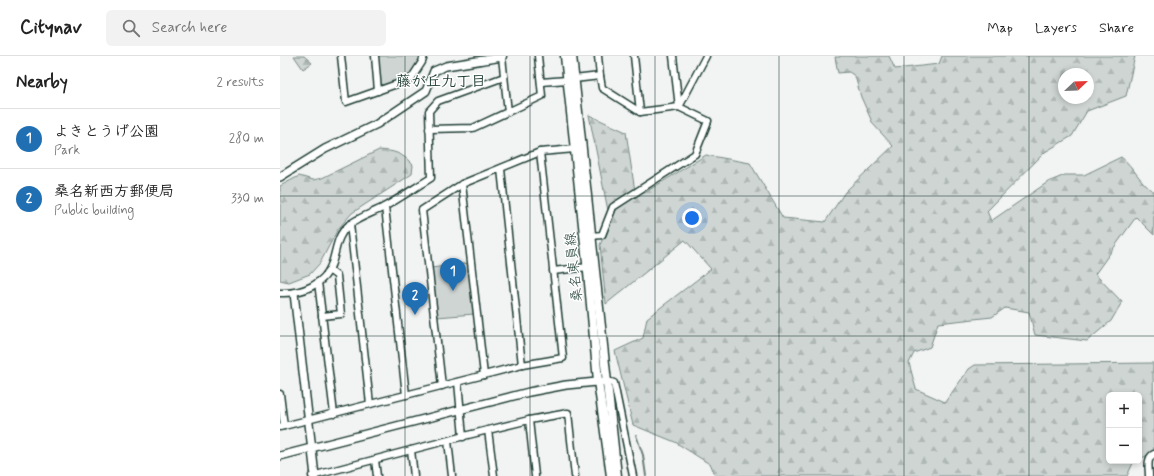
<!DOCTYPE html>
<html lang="en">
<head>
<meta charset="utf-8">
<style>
	body { margin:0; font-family:Mynerve,"Klee One",sans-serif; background:#f2f2f2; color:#222 }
	.controls { position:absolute; right:12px; bottom:12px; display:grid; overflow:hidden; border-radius:6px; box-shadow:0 2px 6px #0003 }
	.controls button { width:36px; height:36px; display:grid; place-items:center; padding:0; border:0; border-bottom:1px solid #e0e0e0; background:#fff; color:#222; font:20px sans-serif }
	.compass { position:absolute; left:778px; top:12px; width:36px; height:36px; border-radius:50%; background:#fff; box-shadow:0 2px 6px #0003; rotate:67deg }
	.you { position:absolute; left:412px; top:162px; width:14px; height:14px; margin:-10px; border:3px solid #fff; border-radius:50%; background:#1a73e8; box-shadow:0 0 0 6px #1a73e833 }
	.badge { display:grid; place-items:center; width:26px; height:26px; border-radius:50%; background:#1f6fb2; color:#fff; font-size:13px; font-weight:700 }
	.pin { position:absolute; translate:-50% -33px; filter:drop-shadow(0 1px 2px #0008) }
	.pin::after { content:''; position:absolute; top:21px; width:14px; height:12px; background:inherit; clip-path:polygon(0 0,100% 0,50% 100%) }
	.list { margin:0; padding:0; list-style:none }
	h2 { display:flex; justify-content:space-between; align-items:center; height:52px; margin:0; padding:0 16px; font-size:17px }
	h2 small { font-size:13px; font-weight:400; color:#767676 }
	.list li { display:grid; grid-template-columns:26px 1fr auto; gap:12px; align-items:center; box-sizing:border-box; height:60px; padding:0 16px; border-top:1px solid #e0e0e0 }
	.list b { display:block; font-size:15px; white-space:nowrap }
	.list p { margin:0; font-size:13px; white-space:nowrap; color:#767676 }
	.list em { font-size:13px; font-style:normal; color:#767676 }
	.icon { flex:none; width:22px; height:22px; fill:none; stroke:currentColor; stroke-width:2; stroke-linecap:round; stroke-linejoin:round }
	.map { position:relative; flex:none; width:874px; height:420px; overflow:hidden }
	header { display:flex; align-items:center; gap:24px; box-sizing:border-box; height:56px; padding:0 20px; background:#fff; border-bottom:1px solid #e0e0e0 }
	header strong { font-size:19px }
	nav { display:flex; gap:22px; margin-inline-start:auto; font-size:14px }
	.search { width:280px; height:36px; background:#f2f2f2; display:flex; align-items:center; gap:10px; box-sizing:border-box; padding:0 14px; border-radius:6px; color:#767676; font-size:15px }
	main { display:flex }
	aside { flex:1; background:#fff }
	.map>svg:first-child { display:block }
	.forest { fill:url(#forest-firs); stroke:#768984; fill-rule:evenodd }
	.park { fill:#ced5d3; stroke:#768984 }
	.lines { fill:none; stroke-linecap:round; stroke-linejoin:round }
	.stream { stroke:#6d807b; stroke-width:2 }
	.minor-casing { stroke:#1f3d34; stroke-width:9 }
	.tertiary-casing { stroke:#1f3d34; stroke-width:10 }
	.secondary-casing { stroke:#1f3d34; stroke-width:11 }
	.minor { stroke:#fff; stroke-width:6 }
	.tertiary { stroke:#fff; stroke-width:7 }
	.secondary { stroke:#fff; stroke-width:8 }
	.grid { fill:none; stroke:#1f3d34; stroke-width:1; stroke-opacity:0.55 }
	.labels { text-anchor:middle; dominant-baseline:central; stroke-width:3; stroke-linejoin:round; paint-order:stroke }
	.street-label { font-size:14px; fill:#1f3d34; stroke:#fff }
	.neighbourhood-label { font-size:15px; font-weight:bold; fill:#1f3d34; stroke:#fff }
</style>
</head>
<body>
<header>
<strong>Citynav</strong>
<div class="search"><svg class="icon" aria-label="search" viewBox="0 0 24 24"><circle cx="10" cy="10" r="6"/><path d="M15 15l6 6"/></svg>Search here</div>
<nav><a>Map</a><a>Layers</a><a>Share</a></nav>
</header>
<main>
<aside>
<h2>Nearby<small>2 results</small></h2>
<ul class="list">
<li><span class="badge">1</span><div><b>よきとうげ公園</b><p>Park</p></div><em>280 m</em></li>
<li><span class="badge">2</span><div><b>桑名新西方郵便局</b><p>Public building</p></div><em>330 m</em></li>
</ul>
</aside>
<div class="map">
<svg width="874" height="420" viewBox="0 0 874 420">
	<defs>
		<pattern id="forest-firs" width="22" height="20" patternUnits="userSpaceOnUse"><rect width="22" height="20" fill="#ced5d3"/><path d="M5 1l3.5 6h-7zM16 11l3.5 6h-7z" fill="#b0b8b6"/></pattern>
	</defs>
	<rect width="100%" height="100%" fill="#f2f3f3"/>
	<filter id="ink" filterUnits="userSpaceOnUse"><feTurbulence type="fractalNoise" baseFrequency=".025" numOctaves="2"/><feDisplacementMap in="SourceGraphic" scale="8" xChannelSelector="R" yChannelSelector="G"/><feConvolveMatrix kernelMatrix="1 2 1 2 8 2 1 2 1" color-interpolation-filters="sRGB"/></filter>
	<g filter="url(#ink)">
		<!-- forest -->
		<g class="forest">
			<polygon points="14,0 24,0 32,7 23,13"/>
			<path d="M 560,0 L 609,0 L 615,13 L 659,8 L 662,0 L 855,0 L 846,40 L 807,55 L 792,80 L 765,96 L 707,155 L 711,165 L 768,126 L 785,119 L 804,119 L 841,101 C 854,111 860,127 874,136 L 874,179 L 856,161 L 815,218 L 842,246 L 831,265 L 807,285 L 755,279 L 749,256 L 725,252 L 712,261 L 658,267 L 650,291 L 634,297 L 629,307 L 636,333 L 665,346 L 689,313 L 695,309 L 873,307 L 874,395 L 859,404 L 859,339 L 829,339 L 829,405 L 857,405 L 853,407 L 847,420 L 435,420 L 431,409 L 395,386 L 353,369 L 335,295 L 363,282 L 367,262 L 431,213 L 405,184 L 326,248 L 320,189 L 330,165 L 309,59 L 346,76 L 356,142 L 426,99 L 470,107 L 503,162 L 545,166 L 565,136 L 613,90 L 593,68 L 581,41 L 575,20 L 569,16 L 558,17 L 555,1 L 560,1 ZM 784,18 L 808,18 L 808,42 L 784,42 Z"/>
			<path d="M 99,94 C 115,95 122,97 133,109 L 132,118 L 72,157 L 58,173 L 40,207 L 30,218 L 9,226 L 0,224 L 0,130 L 19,120 L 33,124 L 42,122 Z"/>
		</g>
		<!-- park -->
		<g class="park">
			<polygon points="98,0 141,0 130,20 104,30 100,27"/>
			<polygon points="189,207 194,258 157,261 151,212"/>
		</g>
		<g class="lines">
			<!-- stream -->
			<polyline class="stream" points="356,379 363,399 366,420"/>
			<!-- minor casing -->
			<g class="minor-casing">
				<g id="minor">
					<polyline points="61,0 66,46 131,23 142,6 144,0"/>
					<polyline points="95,0 98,35"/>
					<polyline points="223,0 222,1 228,56"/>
					<polyline points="318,0 320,20"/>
					<polyline points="354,0 360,56"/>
					<polyline points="294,23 320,20 322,32 360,56 399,51 426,0"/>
					<polyline points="261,26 287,24"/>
					<polyline points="149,73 193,72 262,40 258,0"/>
					<polyline points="221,113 242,309"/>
					<polyline points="182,128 204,319"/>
					<polyline points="105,151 126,339"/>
					<polyline points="70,168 90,348"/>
					<polyline points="311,180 322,179 333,151 415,98 428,65 399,51 393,0"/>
					<polyline points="273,215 308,211"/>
					<polyline points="38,226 54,358"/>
					<path d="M 0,237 C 21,238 45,229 52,207 C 57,193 56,180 69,169 C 79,161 93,157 104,151 C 120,142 136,131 151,122 L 149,55 L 158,45 L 224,21"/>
					<polyline points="42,260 61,258 57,220 49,214"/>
					<polyline points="327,325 334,327 353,420"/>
					<polyline points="178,326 183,381"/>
					<polyline points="162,330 142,154 182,128 260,96 295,93"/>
					<polyline points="0,338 4,370"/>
					<polyline points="249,364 255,420"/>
					<polyline points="0,371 204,319 242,309 283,302 260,96"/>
					<polyline points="208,374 214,420"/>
					<polyline points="168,385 172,420"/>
					<polyline points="131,394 134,420"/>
					<polyline points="95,404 97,420"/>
					<polyline points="32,420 188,379 249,364 288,357 295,420"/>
					<path d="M 869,420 C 869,412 866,402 874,398"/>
				</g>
			</g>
			<!-- tertiary casing -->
			<g class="tertiary-casing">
				<g id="tertiary">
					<polyline points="0,121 45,93 97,68 146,35 154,15 166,10 222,1 222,0"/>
					<polyline points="14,237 35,420"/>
					<polyline points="0,400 249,336 286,329 327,325"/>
				</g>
			</g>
			<!-- secondary casing -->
			<g class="secondary-casing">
				<g id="secondary">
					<polyline points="285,0 308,216 318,325 331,420"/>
					<polyline points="292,0 337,420"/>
				</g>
			</g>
			<!-- minor -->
			<use href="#minor" class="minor"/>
			<!-- tertiary -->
			<use href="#tertiary" class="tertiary"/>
			<!-- secondary -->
			<use href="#secondary" class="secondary"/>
		</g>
	</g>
	<!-- grid -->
	<path class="grid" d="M 125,0 L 125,420M 250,0 L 250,420M 375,0 L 375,420M 499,0 L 499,420M 624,0 L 624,420M 749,0 L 749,420M 0,140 L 874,140M 0,280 L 874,280"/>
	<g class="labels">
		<!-- street labels -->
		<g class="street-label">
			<text transform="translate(294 211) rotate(-96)">桑名東員線</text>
		</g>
		<!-- neighbourhood labels -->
		<g class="neighbourhood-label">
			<text x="161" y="26">藤が丘九丁目</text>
		</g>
	</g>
</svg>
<div class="controls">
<button>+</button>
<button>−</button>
</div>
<svg class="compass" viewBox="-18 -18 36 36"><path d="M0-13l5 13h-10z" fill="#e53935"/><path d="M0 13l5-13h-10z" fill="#767676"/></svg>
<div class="you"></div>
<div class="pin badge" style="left:173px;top:235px">1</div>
<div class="pin badge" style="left:135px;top:259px">2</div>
</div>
</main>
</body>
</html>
